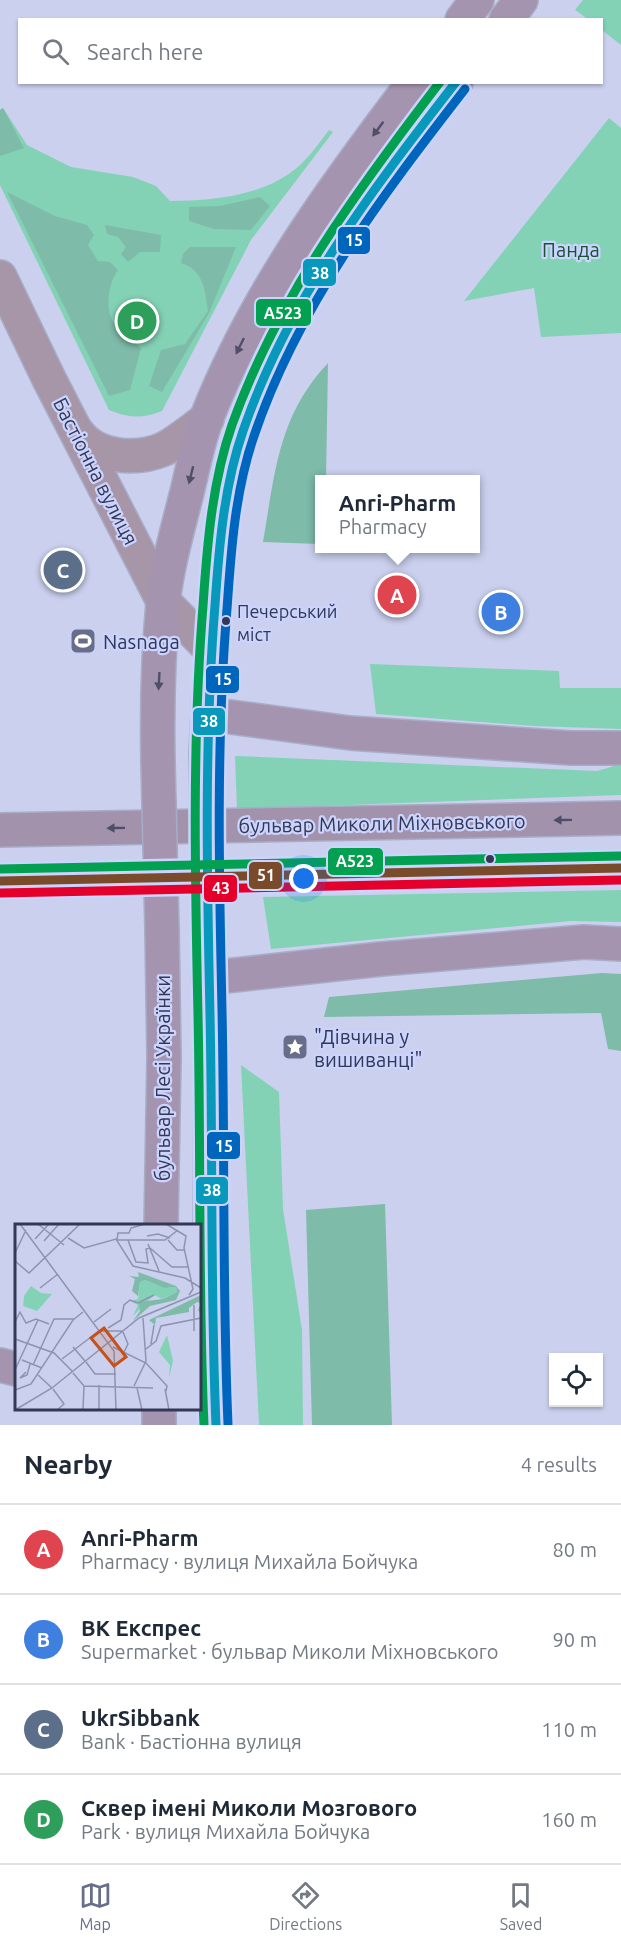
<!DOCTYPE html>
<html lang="en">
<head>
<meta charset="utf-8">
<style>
	body { margin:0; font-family:Ubuntu,sans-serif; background:#f6f6f7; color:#1f2937 }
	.controls { position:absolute; right:18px; bottom:18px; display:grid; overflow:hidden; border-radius:0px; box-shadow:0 2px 4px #0004 }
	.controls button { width:54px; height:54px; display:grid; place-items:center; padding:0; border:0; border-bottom:2px solid #e0e1e3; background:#fff; color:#1f2937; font:30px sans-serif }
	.you { position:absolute; left:304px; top:879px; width:21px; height:21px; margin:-15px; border:4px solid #fff; border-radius:50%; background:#1a73e8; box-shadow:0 0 0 9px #1a73e833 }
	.badge { display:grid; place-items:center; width:39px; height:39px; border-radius:50%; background:#686d8a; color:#fff; font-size:20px; font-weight:700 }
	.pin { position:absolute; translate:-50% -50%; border:3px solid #fff; box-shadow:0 2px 6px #0006 }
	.popup { position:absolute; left:315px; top:475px; width:165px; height:78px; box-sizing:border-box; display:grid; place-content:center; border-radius:0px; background:#fff; filter:drop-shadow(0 2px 4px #0005); font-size:20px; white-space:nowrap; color:#747a83 }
	.popup b { font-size:22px; color:#1f2937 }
	.popup::after { content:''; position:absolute; left:50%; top:100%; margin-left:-12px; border:12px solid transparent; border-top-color:#fff }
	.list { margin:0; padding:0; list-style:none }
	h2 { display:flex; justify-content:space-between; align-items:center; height:78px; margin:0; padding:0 24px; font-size:26px }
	h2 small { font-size:20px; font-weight:400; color:#747a83 }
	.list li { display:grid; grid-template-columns:39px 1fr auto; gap:18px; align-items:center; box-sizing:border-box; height:90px; padding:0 24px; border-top:2px solid #e0e1e3 }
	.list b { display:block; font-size:22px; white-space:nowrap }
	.list p { margin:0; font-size:20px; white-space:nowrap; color:#747a83 }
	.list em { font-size:20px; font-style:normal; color:#747a83 }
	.icon { flex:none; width:33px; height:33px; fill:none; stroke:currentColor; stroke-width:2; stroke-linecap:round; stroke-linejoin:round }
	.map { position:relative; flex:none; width:621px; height:1425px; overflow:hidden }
	.search { position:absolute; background:#fff; box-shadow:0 2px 4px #0004; left:18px; right:18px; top:18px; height:66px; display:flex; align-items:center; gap:15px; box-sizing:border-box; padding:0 21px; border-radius:0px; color:#747a83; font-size:22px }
	.sheet { height:438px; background:#fff }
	nav { display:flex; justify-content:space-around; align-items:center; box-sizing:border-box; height:84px; border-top:2px solid #e0e1e3; background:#fff; font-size:16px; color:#747a83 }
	nav a { display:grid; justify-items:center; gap:3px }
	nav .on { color:#686d8a }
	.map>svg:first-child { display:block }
	.green { fill:#83d2b6 }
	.forest { fill:#7ebba8 }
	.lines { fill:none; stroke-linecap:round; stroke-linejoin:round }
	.tertiary-casing { stroke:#a8adc7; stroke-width:36 }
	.primary-casing { stroke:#a8adc7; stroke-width:36 }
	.trunk-casing { stroke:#a8adc7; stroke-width:36 }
	.tertiary { stroke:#a795a8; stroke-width:33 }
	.primary { stroke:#a594af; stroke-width:33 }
	.trunk { stroke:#a292ac; stroke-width:33 }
	.primary-bridge-casing { stroke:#a8adc7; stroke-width:36; stroke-linecap:butt }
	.primary-bridge { stroke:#a594af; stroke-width:33 }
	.bus-1-casing { stroke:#cbd4fe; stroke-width:14 }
	.bus-2-casing { stroke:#cbd4fe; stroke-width:14 }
	.bus-3-casing { stroke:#cbd4fe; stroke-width:14 }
	.bus-4-casing { stroke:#cbd4fe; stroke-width:14 }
	.bus-5-casing { stroke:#cbd4fe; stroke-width:14 }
	.bus-1 { stroke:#0898bc; stroke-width:9 }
	.bus-2 { stroke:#0065bd; stroke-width:9 }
	.bus-3 { stroke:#03a051; stroke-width:9 }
	.bus-4 { stroke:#7a4b2a; stroke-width:9 }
	.bus-5 { stroke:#e4002b; stroke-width:9 }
	.oneway { fill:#504f6b }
	.oneway2 { fill:#4f4e6a }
	.bus-dot { fill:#333854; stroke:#cbd4fe; stroke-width:2 }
	.labels { text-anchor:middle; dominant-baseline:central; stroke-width:4.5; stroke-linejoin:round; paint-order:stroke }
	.bus-label { font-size:18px; fill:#333854; stroke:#cbd4fe; text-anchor:start }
	.park-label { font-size:20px; fill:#1c5234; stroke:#cbd4fe }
	.street-label { font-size:20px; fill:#333854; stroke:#cbd4fe }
	.poi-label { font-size:20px; fill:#333854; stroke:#cbd4fe; text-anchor:start }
	.inset-road { fill:none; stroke:#8e93b0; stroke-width:1.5 }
	.view { fill:#c4521a; fill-opacity:0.15; stroke:#c4521a; stroke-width:3 }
	.inset-edge { fill:none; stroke:#333854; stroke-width:3 }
	.line-badge { stroke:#cbd4fe; stroke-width:2 }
	.badge-label { font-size:16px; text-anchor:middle; font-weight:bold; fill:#fff }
</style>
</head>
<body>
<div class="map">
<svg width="621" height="1425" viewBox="0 0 621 1425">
	<rect width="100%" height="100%" fill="#cad0ee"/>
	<!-- green -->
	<g class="green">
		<polygon points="583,0 621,0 621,45 602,30 602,20 588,19 575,10"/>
		<path d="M 3,108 L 27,145 L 71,167 L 133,177 L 156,186 L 170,201 C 213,201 265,196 299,166 C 310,156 320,142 329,130 L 333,132 L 251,240 L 162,411 C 141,419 129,418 109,410 L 0,185 L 0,110 Z"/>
		<polygon points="609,118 621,128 621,333 541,337 534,288 464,301"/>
		<polygon points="370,664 559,671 560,688 621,688 621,677 621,729 534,726 376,714"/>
		<polygon points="235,756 597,771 621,764 621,795 237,809"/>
		<polygon points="621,890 621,922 571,921 271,949 263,897"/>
		<polygon points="241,1065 279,1092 283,1209 302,1330 303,1425 259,1425"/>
	</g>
	<!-- forest -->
	<g class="forest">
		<polygon points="3,108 24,148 0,156 0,110"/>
		<path d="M 7,192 L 55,216 L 87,225 L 94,235 L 88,245 L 98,261 L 110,262 L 118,270 C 108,284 104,310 115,325 C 122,334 133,341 141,348 L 130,390 L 109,396 Z"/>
		<polygon points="260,197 270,206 251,230 214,229 189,221 189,207 220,206"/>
		<polygon points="105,225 161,235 160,252 140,252 128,262 121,254 126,247 118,237 107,234"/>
		<path d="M 190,247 L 236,247 L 209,313 L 162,392 L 149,386 L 161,350 L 185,344 L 208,311 C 205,291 204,270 181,263 L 183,254 Z"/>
		<path d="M 328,363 L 326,479 L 319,480 L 319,544 L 263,542 C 275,473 278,416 328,363 Z"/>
		<polygon points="602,973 621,974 621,1051 608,1049 601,1013 324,1017 329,997"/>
		<polygon points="385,1204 392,1425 312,1425 306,1210"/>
	</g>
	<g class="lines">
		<!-- tertiary casing -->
		<g class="tertiary-casing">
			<g id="tertiary">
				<polyline points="0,277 49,379 163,601 211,650"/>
				<path d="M 77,432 C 95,458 136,461 164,449 C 179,441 193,429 207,419"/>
			</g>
		</g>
		<!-- primary casing -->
		<g class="primary-casing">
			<g id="primary">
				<polyline points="462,20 477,0"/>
				<polyline points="506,20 521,0"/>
				<polyline points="208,714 350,733 571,748 621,748"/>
				<path d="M 206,754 C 209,691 213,627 219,564 C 222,532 224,500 231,469 C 269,321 364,200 456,82"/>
				<path d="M 158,762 C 157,709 158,655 163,603 C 167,566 178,528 187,492 C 193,467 198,441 207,417 C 256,293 334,187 414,82"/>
				<polyline points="208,937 211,1059 210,1285 216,1425"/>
				<polyline points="208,978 381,959 584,942 621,944"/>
				<polyline points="161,1226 164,1057 162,930"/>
				<polyline points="0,1365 16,1369"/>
				<polyline points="159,1408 159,1425"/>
			</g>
		</g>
		<!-- trunk casing -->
		<g class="trunk-casing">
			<g id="trunk">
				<polyline points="0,830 621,818"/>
				<polyline points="0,881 621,868"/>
			</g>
		</g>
		<!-- tertiary -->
		<use href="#tertiary" class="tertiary"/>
		<!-- primary -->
		<use href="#primary" class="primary"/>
		<!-- trunk -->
		<use href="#trunk" class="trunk"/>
		<!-- primary-bridge casing -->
		<g class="primary-bridge-casing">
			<g id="primary-bridge">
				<polyline points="206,754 208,937"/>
				<polyline points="158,762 162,930"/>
			</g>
		</g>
		<!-- primary-bridge -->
		<use href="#primary-bridge" class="primary-bridge"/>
		<!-- bus-1 casing -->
		<g class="bus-1-casing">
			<path id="bus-1" d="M 216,1425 C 210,1288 213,1152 210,1015 C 207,878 204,742 215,605 C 219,547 224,486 243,431 C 288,300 372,190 456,82"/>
		</g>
		<!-- bus-2 casing -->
		<g class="bus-2-casing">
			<path id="bus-2" d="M 228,1424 C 222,1286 225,1148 222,1010 C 219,876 216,742 227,609 C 231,551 235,491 254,436 C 298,306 382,196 465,89"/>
		</g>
		<!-- bus-3 casing -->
		<g class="bus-3-casing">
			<g id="bus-3">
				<polyline points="0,869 621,856"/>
				<path d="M 204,1425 C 198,1289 201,1152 198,1015 C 195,879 192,742 203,606 C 207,546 212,482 232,425 C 278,297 358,189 440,82"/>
			</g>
		</g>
		<!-- bus-4 casing -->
		<g class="bus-4-casing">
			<polyline id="bus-4" points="0,881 621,868"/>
		</g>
		<!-- bus-5 casing -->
		<g class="bus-5-casing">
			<polyline id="bus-5" points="0,893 621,880"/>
		</g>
		<!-- bus-1 -->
		<use href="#bus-1" class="bus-1"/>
		<!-- bus-2 -->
		<use href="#bus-2" class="bus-2"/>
		<!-- bus-3 -->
		<use href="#bus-3" class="bus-3"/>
		<!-- bus-4 -->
		<use href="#bus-4" class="bus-4"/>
		<!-- bus-5 -->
		<use href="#bus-5" class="bus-5"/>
	</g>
	<!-- one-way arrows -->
	<defs><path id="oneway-solid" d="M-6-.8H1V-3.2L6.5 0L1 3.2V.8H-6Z" transform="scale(1.5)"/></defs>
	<g class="oneway">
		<use href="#oneway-solid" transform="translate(378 129) rotate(127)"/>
		<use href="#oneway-solid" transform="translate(240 346) rotate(116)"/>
		<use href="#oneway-solid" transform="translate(191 475) rotate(104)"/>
		<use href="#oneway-solid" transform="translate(159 681) rotate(93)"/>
	</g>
	<g class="oneway2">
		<use href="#oneway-solid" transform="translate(563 820) rotate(179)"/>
		<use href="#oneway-solid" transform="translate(116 828) rotate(179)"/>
	</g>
	<!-- icons -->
	<defs>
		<g id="stadium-square" transform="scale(1.35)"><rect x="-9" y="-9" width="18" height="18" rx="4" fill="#686d8a" stroke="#cbd4fe"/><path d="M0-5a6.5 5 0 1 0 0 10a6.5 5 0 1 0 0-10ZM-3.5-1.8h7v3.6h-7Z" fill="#fff"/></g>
		<g id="sight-square" transform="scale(1.35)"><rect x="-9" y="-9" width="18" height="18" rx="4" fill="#686d8a" stroke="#cbd4fe"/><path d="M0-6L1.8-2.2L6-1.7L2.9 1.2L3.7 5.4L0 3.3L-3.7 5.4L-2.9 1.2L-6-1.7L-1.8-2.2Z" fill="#fff"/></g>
	</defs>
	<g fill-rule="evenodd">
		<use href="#stadium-square" x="83" y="641"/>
		<use href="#sight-square" x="295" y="1047"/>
	</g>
	<!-- markers -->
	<g class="bus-dot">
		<circle cx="226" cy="621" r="5"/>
		<circle cx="490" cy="859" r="5"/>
	</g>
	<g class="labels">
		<!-- bus labels -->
		<g class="bus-label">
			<text x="237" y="611">Печерський<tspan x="237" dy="23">міст</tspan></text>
		</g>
		<!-- park labels -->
		<g class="park-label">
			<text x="571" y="249">Панда</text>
		</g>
		<!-- street labels -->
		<g class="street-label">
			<text transform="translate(96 471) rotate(63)">Бастіонна вулиця</text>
			<text transform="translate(382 823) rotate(-1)">бульвар Миколи Міхновського</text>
			<text transform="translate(162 1078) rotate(-90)">бульвар Лесі Українки</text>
		</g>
		<!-- poi labels -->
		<g class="poi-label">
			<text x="103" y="641">Nasnaga</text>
			<text x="314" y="1036">"Дівчина у<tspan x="314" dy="23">вишиванці"</tspan></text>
		</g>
	</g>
	<!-- overview -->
	<g transform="translate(15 1224)">
		<rect width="186" height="186" fill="#cad0ee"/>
		<path d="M 130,56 L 149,64 L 161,63 L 162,68 L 147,75 L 139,71 L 118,92 L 123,81 L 115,77 L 123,75 L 125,58 ZM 16,62 L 26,69 L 37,70 L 22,87 L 8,82 L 9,72 ZM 152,111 L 158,137 L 154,154 L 155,141 L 144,128 Z" fill="#83d2b6"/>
		<path d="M 123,48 L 161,62 L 165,67 L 161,76 L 135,82 L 118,97 L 125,87 L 124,78 L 148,75 L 162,68 L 161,63 L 149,64 L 130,56 L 125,58 L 123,72 L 117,67 L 120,55 L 114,52 L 124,53 ZM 186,71 L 186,91 L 183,86 L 186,79 L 182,78 L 174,84 L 174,88 L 141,94 L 140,101 L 134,96 Z" fill="#7ebba8"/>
		<path class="inset-road" d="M 5,0 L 99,127 L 101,186M 23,0 L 49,21M 130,0 L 116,4 L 114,9 L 103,9 L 102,16 L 150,16 L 163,6M 151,0 L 171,12 L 169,24 L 178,65 L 174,71M 132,12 L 143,10 L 155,14M 53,14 L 69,24 L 101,15 L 118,42 L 170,54 L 186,64M 20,15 L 34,0M 113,16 L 121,38 L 133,39 L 131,25 L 135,24 L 157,43 L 174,43M 153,16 L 162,26 L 169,26M 29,17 L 44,0M 133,20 L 144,47M 0,29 L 11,6M 0,37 L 14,49 L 65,0M 25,64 L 43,50M 179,81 L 179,107M 0,98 L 5,88 L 11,99 L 21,95 L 34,100M 79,98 L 96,85M 93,104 L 106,96 L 109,81 L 115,76 L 123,79 L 139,71M 86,107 L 107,107M 108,108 L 113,120 L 109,128M 0,115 L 39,129 L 57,147M 136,120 L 139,101M 58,123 L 70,137M 98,123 L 131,139 L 152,162 L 151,167M 131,125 L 141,117 L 146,102 L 186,94M 47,135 L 84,107M 7,136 L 27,144M 71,138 L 80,150 L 101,150M 18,141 L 39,95 L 59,95M 0,146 L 23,96M 11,148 L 5,154 L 12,151 L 15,140M 58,149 L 69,162 L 138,164M 23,151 L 37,164M 119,162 L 131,137 L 128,94M 122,164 L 127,186M 38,165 L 49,180 L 42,186M 150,165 L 154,186M 0,166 L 16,160 L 58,96 L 68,88M 0,186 L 37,164 L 124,94 L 186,68M 68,186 L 69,162M 84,186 L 84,161"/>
		<path class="view" d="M 89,104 L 111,133 L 99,142 L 76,114 Z"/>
		<rect width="186" height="186" class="inset-edge"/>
	</g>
	<g class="line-badge">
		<rect x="337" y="226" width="34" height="29" rx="6" fill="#0065bd"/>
		<rect x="302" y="258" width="35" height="29" rx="6" fill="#0898bc"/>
		<rect x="255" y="298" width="57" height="29" rx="6" fill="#03a051"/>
		<rect x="205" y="665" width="35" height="29" rx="6" fill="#0065bd"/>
		<rect x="192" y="707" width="34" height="29" rx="6" fill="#0898bc"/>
		<rect x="327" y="847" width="57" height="29" rx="6" fill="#03a051"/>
		<rect x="248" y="861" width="35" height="29" rx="6" fill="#7a4b2a"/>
		<rect x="203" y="874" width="35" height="29" rx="6" fill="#e4002b"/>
		<rect x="206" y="1131" width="35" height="29" rx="6" fill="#0065bd"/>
		<rect x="195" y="1176" width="34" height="29" rx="6" fill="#0898bc"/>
	</g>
	<g class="badge-label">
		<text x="354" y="246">15</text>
		<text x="320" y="279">38</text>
		<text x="283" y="319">А523</text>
		<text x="223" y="685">15</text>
		<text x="209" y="727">38</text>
		<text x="355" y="867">А523</text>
		<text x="266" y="881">51</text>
		<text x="221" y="894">43</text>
		<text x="224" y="1152">15</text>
		<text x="212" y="1196">38</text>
	</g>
</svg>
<div class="controls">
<button><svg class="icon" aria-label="locate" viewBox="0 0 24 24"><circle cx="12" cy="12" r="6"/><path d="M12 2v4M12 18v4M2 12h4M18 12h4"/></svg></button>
</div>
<div class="you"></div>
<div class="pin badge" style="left:397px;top:595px;background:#e0444e">A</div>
<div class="popup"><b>Anri-Pharm</b>Pharmacy</div>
<div class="pin badge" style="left:501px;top:612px;background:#3f7fe0">B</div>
<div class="pin badge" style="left:63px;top:570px;background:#5c6f8a">C</div>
<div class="pin badge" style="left:137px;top:321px;background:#2e9e5b">D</div>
<div class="search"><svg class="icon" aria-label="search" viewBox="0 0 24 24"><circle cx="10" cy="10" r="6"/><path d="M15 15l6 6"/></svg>Search here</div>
</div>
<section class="sheet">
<h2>Nearby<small>4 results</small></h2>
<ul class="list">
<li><span class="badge" style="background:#e0444e">A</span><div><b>Anri-Pharm</b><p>Pharmacy · вулиця Михайла Бойчука</p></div><em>80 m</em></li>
<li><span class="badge" style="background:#3f7fe0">B</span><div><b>ВК Експрес</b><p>Supermarket · бульвар Миколи Міхновського</p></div><em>90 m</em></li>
<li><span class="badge" style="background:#5c6f8a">C</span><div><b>UkrSibbank</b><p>Bank · Бастіонна вулиця</p></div><em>110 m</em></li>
<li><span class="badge" style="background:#2e9e5b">D</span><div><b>Сквер імені Миколи Мозгового</b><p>Park · вулиця Михайла Бойчука</p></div><em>160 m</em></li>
</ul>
</section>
<nav>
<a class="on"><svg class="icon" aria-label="map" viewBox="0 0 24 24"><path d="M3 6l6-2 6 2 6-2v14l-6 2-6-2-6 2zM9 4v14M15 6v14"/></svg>Map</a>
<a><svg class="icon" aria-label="directions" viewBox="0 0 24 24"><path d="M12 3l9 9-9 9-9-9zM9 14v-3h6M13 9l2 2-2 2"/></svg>Directions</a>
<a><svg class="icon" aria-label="saved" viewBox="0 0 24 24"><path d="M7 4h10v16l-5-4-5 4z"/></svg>Saved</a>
</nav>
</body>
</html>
